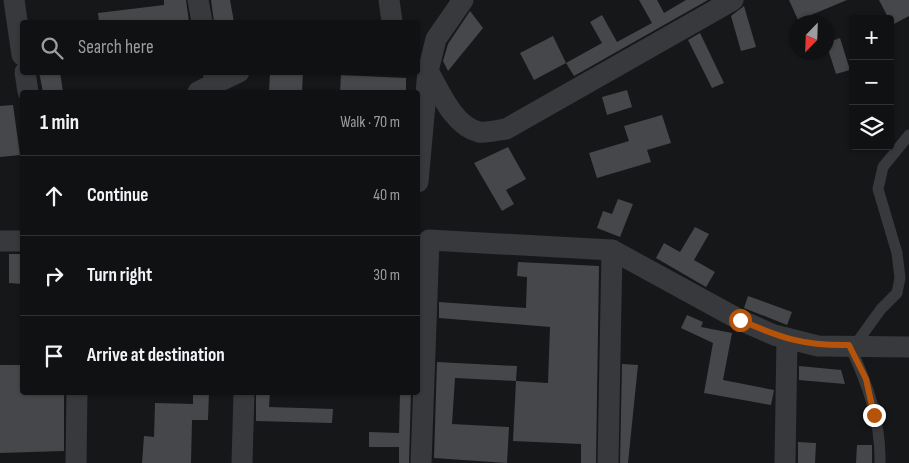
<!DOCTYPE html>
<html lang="en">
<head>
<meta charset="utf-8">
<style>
	body { margin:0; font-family:"Sofia Sans Condensed",sans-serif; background:#191a1b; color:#f1f3f6 }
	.controls { position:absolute; right:15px; top:15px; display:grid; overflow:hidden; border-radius:5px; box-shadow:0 1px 4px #0004 }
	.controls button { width:45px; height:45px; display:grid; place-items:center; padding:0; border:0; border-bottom:1px solid #303132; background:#101112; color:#f1f3f6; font:25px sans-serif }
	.compass { position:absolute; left:789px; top:15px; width:45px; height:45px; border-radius:50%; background:#101112; box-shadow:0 1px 4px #0004; rotate:203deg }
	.stop { position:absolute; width:15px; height:15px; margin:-11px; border:4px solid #b45309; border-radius:50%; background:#fff }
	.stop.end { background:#b45309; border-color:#fff; box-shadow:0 1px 5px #0008 }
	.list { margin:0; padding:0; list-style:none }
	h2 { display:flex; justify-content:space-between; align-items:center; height:65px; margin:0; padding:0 20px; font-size:21px }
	h2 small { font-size:16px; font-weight:400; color:#9c9d9f }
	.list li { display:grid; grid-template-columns:32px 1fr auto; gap:15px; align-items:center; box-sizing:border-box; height:80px; padding:0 20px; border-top:1px solid #303132 }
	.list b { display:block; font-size:19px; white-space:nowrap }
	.list em { font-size:16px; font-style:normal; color:#9c9d9f }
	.icon { flex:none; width:28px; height:28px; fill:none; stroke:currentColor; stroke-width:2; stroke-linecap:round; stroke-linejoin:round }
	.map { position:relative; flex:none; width:909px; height:463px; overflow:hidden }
	.search { position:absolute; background:#101112; box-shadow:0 1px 4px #0004; left:20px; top:20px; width:400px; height:55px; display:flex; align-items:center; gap:12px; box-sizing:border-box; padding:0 18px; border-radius:5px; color:#9c9d9f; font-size:19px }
	.panel { position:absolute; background:#101112; box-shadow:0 1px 4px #0004; left:20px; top:90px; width:400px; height:305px; border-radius:5px }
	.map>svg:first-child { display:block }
	.building { fill:#46474a }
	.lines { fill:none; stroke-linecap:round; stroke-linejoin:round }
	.service { stroke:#38393c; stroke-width:11 }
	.minor { stroke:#38393c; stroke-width:21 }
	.route { stroke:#b45309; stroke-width:6 }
</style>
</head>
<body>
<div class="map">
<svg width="909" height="463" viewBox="0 0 909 463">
	<rect width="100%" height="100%" fill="#161718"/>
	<!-- building -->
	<g class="building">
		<polygon points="164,0 186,0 189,22 99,22 98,13 164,5"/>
		<polygon points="211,0 230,0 234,22 214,22"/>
		<polygon points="639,0 657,0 664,13 686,0 708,0 574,76 566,63 602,43 590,22 602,15 617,42 652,23"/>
		<polygon points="789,0 847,0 811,15 815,22 799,22"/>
		<polygon points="879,0 909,0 909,16 892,25"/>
		<polygon points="744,6 756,47 741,51 731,16"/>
		<polygon points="470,11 483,28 448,71 443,61 448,44"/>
		<polygon points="700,33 724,83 712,88 688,40"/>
		<polygon points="553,36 566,63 534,80 520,53"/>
		<polygon points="840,38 850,70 836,74 826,43"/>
		<polygon points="39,72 60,72 63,92 43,92"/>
		<polygon points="270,72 303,72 302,92 269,92"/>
		<polygon points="341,75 406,78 406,92 340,92"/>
		<polygon points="627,90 632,107 607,115 602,97"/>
		<polygon points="13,105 20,155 0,157 0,106"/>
		<polygon points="662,115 671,143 647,150 651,162 597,178 589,153 629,141 624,126"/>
		<polygon points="508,147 526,179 506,190 514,204 502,211 474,163"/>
		<polygon points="618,199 633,204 620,237 597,228 603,211 612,214"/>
		<polygon points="695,227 709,234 694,260 715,272 706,287 656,258 664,243 680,252"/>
		<polygon points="22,254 22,284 9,283 9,254"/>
		<polygon points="518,262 599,266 596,463 581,463 581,444 513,441 516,381 548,383 550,327 439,318 439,302 526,308 527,277 517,276"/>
		<polygon points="748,296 792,312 787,325 744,308"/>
		<polygon points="687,315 703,322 701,327 732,333 723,380 774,390 771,405 704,393 713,343 681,328"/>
		<polygon points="437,362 517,366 516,381 455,378 452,424 509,427 507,463 434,458"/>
		<polygon points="622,364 638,365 628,463 620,463"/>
		<polygon points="0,365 22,365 22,392 64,392 64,451 0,453"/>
		<polygon points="799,366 841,370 845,384 799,380"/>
		<polygon points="193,392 209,392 208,420 192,420 191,463 142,463 144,436 154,437 155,403 193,404"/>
		<polygon points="256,392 270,392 269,407 333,409 332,423 256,421"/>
		<polygon points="400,392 411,392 409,463 399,463 399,447 369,447 369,432 399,433"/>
		<polygon points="798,442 816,443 815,463 798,463"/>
		<polygon points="857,445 872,445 872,463 856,463"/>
	</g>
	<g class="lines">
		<!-- service -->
		<g class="service">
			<path d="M 849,345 C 867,381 881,423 880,463"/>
			<polyline points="855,345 881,309 897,293 900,278 897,253 878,189 883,167 909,135"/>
		</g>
		<!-- minor -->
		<g class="minor">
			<polyline points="14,0 22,55"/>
			<polyline points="198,0 202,22"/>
			<polyline points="389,0 392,22"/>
			<path d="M 428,71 C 440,91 453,126 479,132 C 487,133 498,130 506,129 L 733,0"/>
			<polyline points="25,72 28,92"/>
			<polyline points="216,83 239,72"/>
			<polyline points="198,92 216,83 213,72"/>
			<polyline points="418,182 428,71 436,39 463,0"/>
			<polyline points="0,241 22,241"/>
			<polyline points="76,463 77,392"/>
			<polyline points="242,463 244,392"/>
			<polyline points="421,463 429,240 612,250 740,320 774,335 818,346 909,347"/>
			<polyline points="608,463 612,250"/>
			<polyline points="785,463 787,338"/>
		</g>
	</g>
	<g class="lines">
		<!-- route -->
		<path class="route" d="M 740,320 C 781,338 804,346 849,345 L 866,379 L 874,415"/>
	</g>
</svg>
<div class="controls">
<button>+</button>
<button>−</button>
<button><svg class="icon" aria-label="layers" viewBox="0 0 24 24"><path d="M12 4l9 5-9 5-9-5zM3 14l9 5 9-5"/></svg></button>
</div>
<svg class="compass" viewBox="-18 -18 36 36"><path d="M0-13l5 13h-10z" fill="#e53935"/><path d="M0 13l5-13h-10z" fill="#9c9d9f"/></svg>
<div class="stop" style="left:740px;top:320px"></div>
<div class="stop end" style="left:874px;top:415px"></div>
<div class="search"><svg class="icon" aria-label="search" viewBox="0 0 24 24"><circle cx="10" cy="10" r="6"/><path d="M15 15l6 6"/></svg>Search here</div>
<section class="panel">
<h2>1 min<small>Walk · 70 m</small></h2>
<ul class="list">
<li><svg class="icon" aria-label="ahead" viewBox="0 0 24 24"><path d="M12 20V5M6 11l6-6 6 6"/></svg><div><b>Continue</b></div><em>40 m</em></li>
<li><svg class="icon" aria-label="right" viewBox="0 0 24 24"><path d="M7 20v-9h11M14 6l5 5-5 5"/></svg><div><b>Turn right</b></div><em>30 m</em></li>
<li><svg class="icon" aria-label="arrive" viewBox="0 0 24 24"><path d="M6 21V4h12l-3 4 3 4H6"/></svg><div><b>Arrive at destination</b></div></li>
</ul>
</section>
</div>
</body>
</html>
